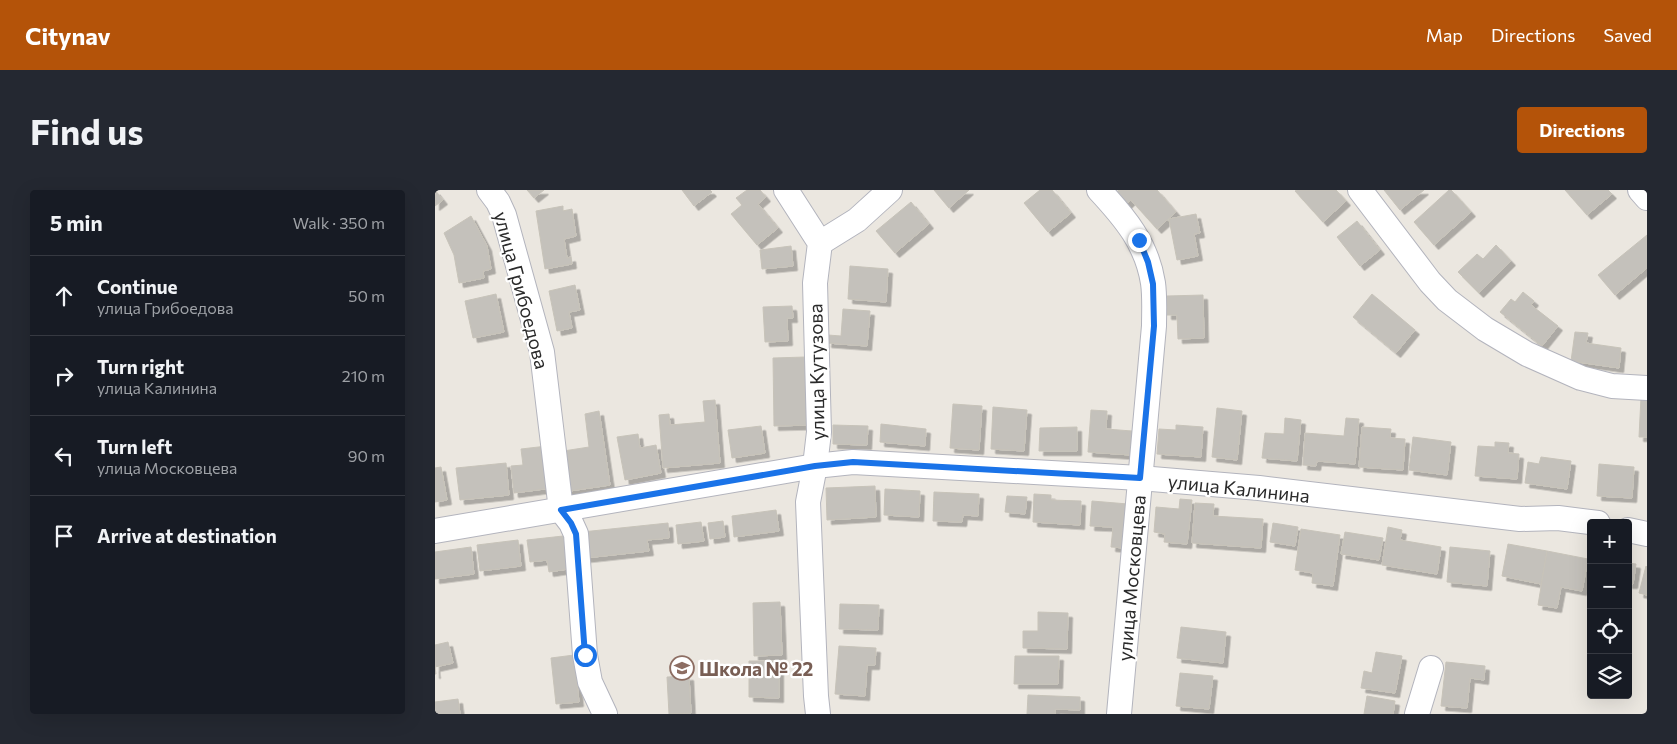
<!DOCTYPE html>
<html lang="en">
<head>
<meta charset="utf-8">
<style>
	body { margin:0; font-family:Commissioner,sans-serif; background:#242831; color:#f1f3f6 }
	.controls { position:absolute; right:15px; bottom:15px; display:grid; overflow:hidden; border-radius:5px; box-shadow:0 5px 20px #0002 }
	.controls button { width:45px; height:45px; display:grid; place-items:center; padding:0; border:0; border-bottom:1px solid #363941; background:#171b24; color:#f1f3f6; font:25px sans-serif }
	.stop { position:absolute; width:15px; height:15px; margin:-11px; border:4px solid #1a73e8; border-radius:50%; background:#fff }
	.stop.end { background:#1a73e8; border-color:#fff; box-shadow:0 1px 5px #0008 }
	.list { margin:0; padding:0; list-style:none }
	h2 { display:flex; justify-content:space-between; align-items:center; height:65px; margin:0; padding:0 20px; font-size:21px }
	h2 small { font-size:16px; font-weight:400; color:#9ea1a6 }
	.list li { display:grid; grid-template-columns:32px 1fr auto; gap:15px; align-items:center; box-sizing:border-box; height:80px; padding:0 20px; border-top:1px solid #363941 }
	.list b { display:block; font-size:19px; white-space:nowrap }
	.list p { margin:0; font-size:16px; white-space:nowrap; color:#9ea1a6 }
	.list em { font-size:16px; font-style:normal; color:#9ea1a6 }
	.icon { flex:none; width:28px; height:28px; fill:none; stroke:currentColor; stroke-width:2; stroke-linecap:round; stroke-linejoin:round }
	.map { position:relative; flex:none; width:1212px; height:524px; overflow:hidden; border-radius:5px }
	header { display:flex; align-items:center; gap:30px; box-sizing:border-box; height:70px; padding:0 25px; background:#b45309; color:#fff }
	header strong { font-size:24px }
	nav { display:flex; gap:28px; margin-inline-start:auto; font-size:18px }
	.intro { display:flex; align-items:center; justify-content:space-between; box-sizing:border-box; height:120px; padding:0 30px }
	h1 { margin:0; font-size:35px }
	.button { padding:12px 22px; border-radius:5px; background:#b45309; color:#fff; font-size:18px; font-weight:700 }
	main { display:flex; gap:30px; padding:0 30px }
	aside { flex:1; background:#171b24; border-radius:5px; box-shadow:0 5px 20px #0002 }
	.map>svg:first-child { display:block }
	.building { fill:#c4c1bb; stroke:#c7c3b9; filter:url(#shadow) }
	.lines { fill:none; stroke-linecap:round; stroke-linejoin:round }
	.minor-casing { stroke:#b3b4bd; stroke-width:26 }
	.minor { stroke:#fff; stroke-width:24 }
	.route { stroke:#1a73e8; stroke-width:6 }
	.labels { text-anchor:middle; dominant-baseline:central; stroke-width:4.5; stroke-linejoin:round; paint-order:stroke }
	.street-label { font-size:19px; fill:#2b2b2b; stroke:#fff }
	.education-label { font-size:19px; font-weight:bold; fill:#785e54; stroke:#fff; text-anchor:start }
</style>
</head>
<body>
<header>
<strong>Citynav</strong>
<nav><a>Map</a><a>Directions</a><a>Saved</a></nav>
</header>
<div class="intro"><h1>Find us</h1><a class="button">Directions</a></div>
<main>
<aside>
<h2>5 min<small>Walk · 350 m</small></h2>
<ul class="list">
<li><svg class="icon" aria-label="ahead" viewBox="0 0 24 24"><path d="M12 20V5M6 11l6-6 6 6"/></svg><div><b>Continue</b><p>улица Грибоедова</p></div><em>50 m</em></li>
<li><svg class="icon" aria-label="right" viewBox="0 0 24 24"><path d="M7 20v-9h11M14 6l5 5-5 5"/></svg><div><b>Turn right</b><p>улица Калинина</p></div><em>210 m</em></li>
<li><svg class="icon" aria-label="left" viewBox="0 0 24 24"><path d="M17 20v-9H6M10 6l-5 5 5 5"/></svg><div><b>Turn left</b><p>улица Московцева</p></div><em>90 m</em></li>
<li><svg class="icon" aria-label="arrive" viewBox="0 0 24 24"><path d="M6 21V4h12l-3 4 3 4H6"/></svg><div><b>Arrive at destination</b></div></li>
</ul>
</aside>
<div class="map">
<svg width="1212" height="524" viewBox="0 0 1212 524">
	<defs>
		<filter id="shadow"><feDropShadow dx="4.5" dy="4.5" stdDeviation="0" flood-color="#0004"/></filter>
	</defs>
	<rect width="100%" height="100%" fill="#ebe7e0"/>
	<!-- building -->
	<g class="building">
		<polygon points="0,0 8,10 0,16"/>
		<polygon points="92,0 109,0 99,8"/>
		<polygon points="247,0 275,0 277,2 259,16"/>
		<polygon points="312,0 325,0 331,7 323,14 343,38 322,55 296,24 307,15 301,8"/>
		<polygon points="499,0 534,0 514,18"/>
		<polygon points="605,0 617,0 636,23 613,42 589,13"/>
		<polygon points="684,0 722,0 741,22 722,39 696,10 691,15 680,3"/>
		<polygon points="862,0 901,0 911,11 888,32 860,1"/>
		<polygon points="949,0 989,0 965,20"/>
		<polygon points="1014,0 1016,0 1036,22 999,55 979,32"/>
		<polygon points="1130,0 1173,0 1177,4 1152,25"/>
		<polygon points="476,12 494,34 460,63 441,41"/>
		<polygon points="128,16 128,21 137,19 141,46 129,49 132,68 136,67 137,74 110,79 101,21"/>
		<polygon points="761,24 765,43 759,44 763,66 742,70 734,29"/>
		<polygon points="36,26 52,56 56,79 48,81 49,88 24,93 19,65 9,43"/>
		<polygon points="922,31 945,60 925,76 902,47"/>
		<polygon points="1212,45 1212,78 1180,105 1163,85"/>
		<polygon points="1061,55 1076,71 1044,103 1023,82 1042,64 1048,69"/>
		<polygon points="356,56 358,76 327,79 325,60"/>
		<polygon points="415,76 453,79 451,112 413,109"/>
		<polygon points="140,95 145,120 134,122 137,138 122,141 114,101"/>
		<polygon points="1088,102 1099,111 1096,115 1123,136 1107,156 1065,122 1076,109 1080,112"/>
		<polygon points="61,104 69,142 38,148 30,111"/>
		<polygon points="937,104 980,140 961,163 918,127"/>
		<polygon points="768,105 769,148 743,149 742,125 732,125 732,106"/>
		<polygon points="357,116 358,128 352,128 353,151 330,152 328,117"/>
		<polygon points="408,119 435,121 432,156 392,153 393,145 406,146"/>
		<polygon points="1140,142 1153,143 1151,153 1186,158 1184,178 1136,171"/>
		<polygon points="370,167 370,182 376,181 377,235 339,236 338,168"/>
		<polygon points="1206,207 1212,208 1212,247 1204,247"/>
		<polygon points="280,210 285,273 228,278 224,225 234,224 235,235 270,232 268,211"/>
		<polygon points="518,214 547,216 544,260 515,258"/>
		<polygon points="558,217 592,220 589,261 556,259"/>
		<polygon points="782,218 807,221 802,270 777,267"/>
		<polygon points="656,220 672,221 671,239 697,241 696,265 653,262"/>
		<polygon points="164,221 175,295 128,302 122,262 154,257 150,224"/>
		<polygon points="850,228 866,230 862,271 827,268 830,243 849,244"/>
		<polygon points="911,228 924,229 920,274 882,271 881,276 868,275 870,243 909,246"/>
		<polygon points="446,234 491,239 490,256 445,252"/>
		<polygon points="398,235 433,236 432,255 398,254"/>
		<polygon points="741,235 768,237 766,267 722,264 724,239 741,240"/>
		<polygon points="326,236 330,263 297,268 293,240"/>
		<polygon points="642,237 642,261 604,261 605,238"/>
		<polygon points="927,237 956,239 955,248 970,249 968,280 924,277"/>
		<polygon points="203,244 205,258 221,255 226,283 190,290 182,247"/>
		<polygon points="978,247 1016,252 1012,285 974,280"/>
		<polygon points="1060,252 1074,253 1073,263 1084,264 1082,289 1040,286 1043,256 1060,257"/>
		<polygon points="112,256 117,298 79,303 76,276 88,275 86,259"/>
		<polygon points="1106,267 1136,271 1132,299 1090,293 1093,272 1104,274"/>
		<polygon points="71,273 74,305 25,310 21,278"/>
		<polygon points="1164,274 1199,277 1197,308 1162,306"/>
		<polygon points="6,277 12,310 0,312 0,278"/>
		<polygon points="440,296 441,327 392,330 391,298"/>
		<polygon points="450,299 485,301 484,327 449,325"/>
		<polygon points="499,302 544,304 543,326 528,325 527,332 498,331"/>
		<polygon points="599,304 616,305 616,310 646,311 645,335 598,332"/>
		<polygon points="572,306 592,307 590,324 570,322"/>
		<polygon points="745,309 757,310 752,354 729,352 730,344 719,342 721,317 744,319"/>
		<polygon points="657,311 693,314 690,358 676,357 678,337 655,336"/>
		<polygon points="760,313 779,314 778,326 828,329 826,358 757,353"/>
		<polygon points="341,320 344,341 299,347 297,326"/>
		<polygon points="288,331 290,347 275,349 273,333"/>
		<polygon points="266,332 269,351 243,354 241,335"/>
		<polygon points="233,333 234,348 212,350 214,361 150,368 147,342"/>
		<polygon points="838,333 863,337 860,356 835,352"/>
		<polygon points="953,337 967,340 965,350 1006,357 1002,384 947,375"/>
		<polygon points="866,339 905,345 898,396 877,393 878,383 860,380"/>
		<polygon points="910,342 948,348 944,370 906,364"/>
		<polygon points="128,346 133,379 114,382 112,370 95,372 92,350"/>
		<polygon points="83,350 86,376 45,381 42,355"/>
		<polygon points="1073,354 1112,361 1106,394 1067,386"/>
		<polygon points="36,357 39,384 0,389 0,362"/>
		<polygon points="1015,357 1055,361 1052,396 1012,392"/>
		<polygon points="1112,361 1153,369 1147,401 1126,397 1122,418 1103,415"/>
		<polygon points="1193,373 1201,374 1198,394 1193,394"/>
		<polygon points="1211,376 1212,377 1212,405 1204,403"/>
		<polygon points="345,412 347,465 319,466 318,413"/>
		<polygon points="405,414 444,415 443,440 404,439"/>
		<polygon points="603,422 633,423 632,459 588,458 588,441 603,441"/>
		<polygon points="746,437 791,442 788,473 742,468"/>
		<polygon points="13,452 18,473 0,477 1,484 0,484 0,455"/>
		<polygon points="404,456 441,458 440,475 432,475 430,506 400,504"/>
		<polygon points="941,462 967,466 960,503 926,498 929,481 937,483"/>
		<polygon points="139,465 144,512 121,514 116,468"/>
		<polygon points="580,466 624,466 623,494 579,494"/>
		<polygon points="314,471 344,471 344,508 314,507"/>
		<polygon points="1011,472 1050,476 1049,490 1035,488 1032,518 1006,516"/>
		<polygon points="745,483 778,486 774,519 741,516"/>
		<polygon points="254,486 256,523 234,524 232,487"/>
		<polygon points="593,505 645,507 645,520 620,519 620,524 592,524"/>
		<polygon points="932,506 960,511 958,524 929,524"/>
		<polygon points="23,509 25,524 0,524 0,512"/>
	</g>
	<g class="lines">
		<!-- minor casing -->
		<g class="minor-casing">
			<g id="minor">
				<polyline points="54,0 63,12 69,25 107,162 126,320 136,333 141,344 150,465 155,492 170,524"/>
				<polyline points="351,0 385,53 380,93 384,242 380,276 373,312 381,506 383,524"/>
				<path d="M 664,0 C 690,28 712,54 718,93 C 720,107 719,122 719,136 L 684,524"/>
				<polyline points="925,0 995,92 1012,110 1050,139 1092,164 1146,188 1177,196 1212,198"/>
				<polyline points="1205,0 1212,8"/>
				<polyline points="385,53 422,30 455,0"/>
				<polyline points="1193,340 1212,344"/>
				<polyline points="0,341 380,276 418,272 705,288 824,298 1085,329 1123,328 1163,333"/>
				<polyline points="982,524 996,478"/>
			</g>
		</g>
		<!-- minor -->
		<use href="#minor" class="minor"/>
	</g>
	<g class="lines">
		<!-- route -->
		<polyline class="route" points="150,465 141,344 136,333 126,320 380,276 418,272 705,288 719,136 718,94 713,72 704,50"/>
	</g>
	<!-- icons -->
	<defs>
		<g id="school-ring" transform="scale(1.25)"><circle r="9.5" fill="#fff" stroke="#8d6e63" stroke-width="1.5"/><path d="M0-5L7-2L0 1L-7-2ZM-4 1L0 2.5L4 1V4Q0 6-4 4Z" fill="#8d6e63"/></g>
	</defs>
	<g fill-rule="evenodd">
		<use href="#school-ring" x="247" y="478"/>
	</g>
	<g class="labels">
		<!-- street labels -->
		<g class="street-label">
			<text transform="translate(87 100) rotate(75)">улица Грибоедова</text>
			<text transform="translate(381 182) rotate(-91)">улица Кутузова</text>
			<text transform="translate(804 298) rotate(6)">улица Калинина</text>
			<text transform="translate(696 388) rotate(-85)">улица Московцева</text>
		</g>
		<!-- education labels -->
		<g class="education-label">
			<text x="264" y="478">Школа № 22</text>
		</g>
	</g>
</svg>
<div class="controls">
<button>+</button>
<button>−</button>
<button><svg class="icon" aria-label="locate" viewBox="0 0 24 24"><circle cx="12" cy="12" r="6"/><path d="M12 2v4M12 18v4M2 12h4M18 12h4"/></svg></button>
<button><svg class="icon" aria-label="layers" viewBox="0 0 24 24"><path d="M12 4l9 5-9 5-9-5zM3 14l9 5 9-5"/></svg></button>
</div>
<div class="stop" style="left:150px;top:465px"></div>
<div class="stop end" style="left:704px;top:50px"></div>
</div>
</main>
</body>
</html>
